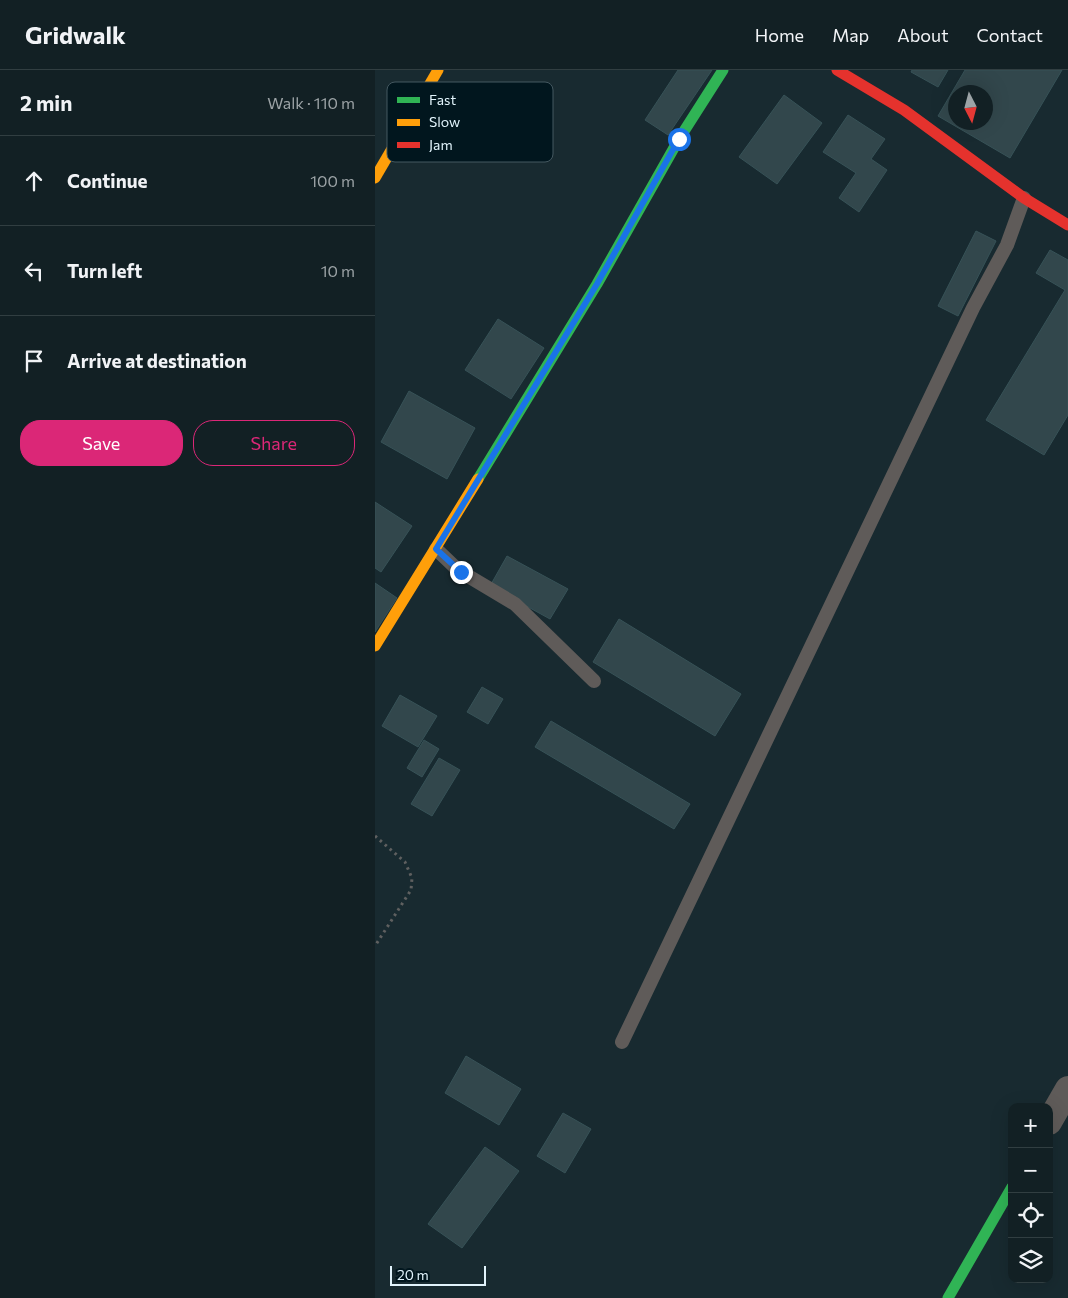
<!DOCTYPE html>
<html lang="en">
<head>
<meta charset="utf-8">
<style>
	body { margin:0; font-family:Commissioner,sans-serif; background:#1f2d31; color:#f1f3f6 }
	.controls { position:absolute; right:15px; bottom:15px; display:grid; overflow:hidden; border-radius:10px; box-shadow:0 5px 20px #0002 }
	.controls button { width:45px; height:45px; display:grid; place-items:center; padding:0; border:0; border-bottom:1px solid #313e41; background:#122024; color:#f1f3f6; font:25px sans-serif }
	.compass { position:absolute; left:573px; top:15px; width:45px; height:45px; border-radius:50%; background:#122024; box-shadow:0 5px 20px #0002; rotate:174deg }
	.scale { position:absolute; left:15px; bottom:12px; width:96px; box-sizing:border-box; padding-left:5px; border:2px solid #e1f3fb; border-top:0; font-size:14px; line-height:18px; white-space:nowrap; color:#e1f3fb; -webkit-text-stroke:4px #01161e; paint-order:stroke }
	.stop { position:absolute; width:15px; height:15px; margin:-11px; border:4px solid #1a73e8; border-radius:50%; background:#fff }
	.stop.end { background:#1a73e8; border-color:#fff; box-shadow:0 1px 5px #0008 }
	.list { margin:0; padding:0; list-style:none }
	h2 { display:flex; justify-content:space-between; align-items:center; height:65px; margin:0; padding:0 20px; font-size:21px }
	h2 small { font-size:16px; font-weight:400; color:#9ca3a6 }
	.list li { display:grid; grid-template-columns:32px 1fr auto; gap:15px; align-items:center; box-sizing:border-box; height:90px; padding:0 20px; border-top:1px solid #313e41 }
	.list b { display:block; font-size:19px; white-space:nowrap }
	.list em { font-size:16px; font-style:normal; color:#9ca3a6 }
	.actions { display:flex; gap:10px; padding:15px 20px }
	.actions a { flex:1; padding:11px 0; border:1px solid #db2777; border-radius:20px; text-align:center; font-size:18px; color:#db2777 }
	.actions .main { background:#db2777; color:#fff }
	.icon { flex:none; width:28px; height:28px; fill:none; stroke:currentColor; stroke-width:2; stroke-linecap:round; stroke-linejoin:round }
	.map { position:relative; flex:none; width:693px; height:1228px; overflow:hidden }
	header { display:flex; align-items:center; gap:30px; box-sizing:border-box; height:70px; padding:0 25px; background:#122024; border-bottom:1px solid #313e41 }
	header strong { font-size:24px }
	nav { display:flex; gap:28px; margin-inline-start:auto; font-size:18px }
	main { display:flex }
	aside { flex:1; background:#122024 }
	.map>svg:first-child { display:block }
	.building { fill:#32474c; stroke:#375257; fill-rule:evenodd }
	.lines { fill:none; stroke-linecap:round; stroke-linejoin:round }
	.path { stroke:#5f6060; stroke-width:3; stroke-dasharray:2.5 4; stroke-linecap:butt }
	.lane { stroke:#5f5b59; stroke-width:14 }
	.street { stroke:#5f5b59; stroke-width:26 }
	.fast { stroke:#30b455; stroke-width:11 }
	.slow { stroke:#ff9f0a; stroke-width:11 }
	.jam { stroke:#e5322d; stroke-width:11 }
	.route { stroke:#1a73e8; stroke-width:6 }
	.key { fill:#01161e; stroke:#445860; stroke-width:1 }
	.key-label { font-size:14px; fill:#e1f3fb }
</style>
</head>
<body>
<header>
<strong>Gridwalk</strong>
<nav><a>Home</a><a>Map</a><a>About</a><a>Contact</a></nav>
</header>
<main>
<aside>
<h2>2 min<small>Walk · 110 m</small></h2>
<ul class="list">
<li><svg class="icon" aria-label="ahead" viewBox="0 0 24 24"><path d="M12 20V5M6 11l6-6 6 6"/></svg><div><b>Continue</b></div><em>100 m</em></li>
<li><svg class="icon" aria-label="left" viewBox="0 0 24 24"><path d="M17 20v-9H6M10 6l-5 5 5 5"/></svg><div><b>Turn left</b></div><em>10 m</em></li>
<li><svg class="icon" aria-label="arrive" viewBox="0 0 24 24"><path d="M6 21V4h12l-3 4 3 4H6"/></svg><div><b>Arrive at destination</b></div></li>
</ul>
<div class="actions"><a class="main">Save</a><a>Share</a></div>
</aside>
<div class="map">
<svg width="693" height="1228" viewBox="0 0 693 1228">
	<rect width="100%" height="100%" fill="#182a30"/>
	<!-- building -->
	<g class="building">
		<polygon points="303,0 337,0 293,65 270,50"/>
		<polygon points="537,0 573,0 563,17 536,2"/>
		<path d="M 590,0 L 687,0 L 635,88 L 563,46 ZM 580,22 L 610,22 L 610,52 L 580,52 Z"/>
		<polygon points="409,25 447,53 402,114 364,87"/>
		<polygon points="473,45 510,69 496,89 512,100 484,142 464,128 481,103 448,82"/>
		<polygon points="601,161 621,171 583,246 563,236"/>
		<polygon points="675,180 693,190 693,345 669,385 611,350 690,220 661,203"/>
		<polygon points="123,249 169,278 136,329 90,300"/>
		<polygon points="34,321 100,358 72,409 6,372"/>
		<polygon points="0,432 37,456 6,502 0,498"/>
		<polygon points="132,486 193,519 175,549 115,516"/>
		<polygon points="0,513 22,528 0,562"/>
		<polygon points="244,549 366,624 340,666 218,592"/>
		<polygon points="107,617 128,629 113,654 92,642"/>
		<polygon points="25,625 62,646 43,677 7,656"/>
		<polygon points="176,651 315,734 299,759 160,677"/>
		<polygon points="49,670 64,679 47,707 32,698"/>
		<polygon points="64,688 85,700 57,746 36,734"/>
		<polygon points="91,986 146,1019 124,1055 70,1023"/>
		<polygon points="188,1043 216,1059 190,1103 162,1086"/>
		<polygon points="110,1077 144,1101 87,1178 53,1154"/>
	</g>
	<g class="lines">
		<!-- path -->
		<polyline class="path" points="0,766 30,792 37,808 36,820 0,876"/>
		<!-- lane -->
		<g class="lane">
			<polyline points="61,479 83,500 140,534 219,611"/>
			<polyline points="247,972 598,238 632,175 649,128"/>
		</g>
		<!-- street -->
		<polyline class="street" points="674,1052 693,1019"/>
		<!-- fast -->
		<g class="fast">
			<polyline points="103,409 222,214 304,69 348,0"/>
			<polyline points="573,1228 637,1117"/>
		</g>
		<!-- slow -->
		<g class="slow">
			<polyline points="0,108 63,0"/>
			<polyline points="0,576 103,409"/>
		</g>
		<!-- jam -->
		<polyline class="jam" points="462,0 529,40 649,128 693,155"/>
	</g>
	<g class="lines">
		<!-- route -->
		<polyline class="route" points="86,502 61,479 222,214 304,69"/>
	</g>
	<!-- legend -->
	<rect x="12" y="12" width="166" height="80" rx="8" class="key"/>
	<rect x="22" y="27" width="23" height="6" fill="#30b455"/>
	<rect x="22" y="49" width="23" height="7" fill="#ff9f0a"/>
	<rect x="22" y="72" width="23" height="6" fill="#e5322d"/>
	<g class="key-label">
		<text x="54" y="35">Fast</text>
		<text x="54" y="57">Slow</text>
		<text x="54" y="80">Jam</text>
	</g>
</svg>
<div class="controls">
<button>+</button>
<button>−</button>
<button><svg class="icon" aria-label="locate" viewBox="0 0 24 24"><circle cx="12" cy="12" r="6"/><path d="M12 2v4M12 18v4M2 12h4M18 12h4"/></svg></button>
<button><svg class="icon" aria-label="layers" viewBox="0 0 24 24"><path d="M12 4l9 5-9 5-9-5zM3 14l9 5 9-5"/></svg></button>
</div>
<svg class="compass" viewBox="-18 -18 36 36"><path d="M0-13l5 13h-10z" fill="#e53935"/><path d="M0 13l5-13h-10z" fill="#9ca3a6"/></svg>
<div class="scale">20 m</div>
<div class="stop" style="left:304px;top:69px"></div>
<div class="stop end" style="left:86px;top:502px"></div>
</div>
</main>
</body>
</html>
